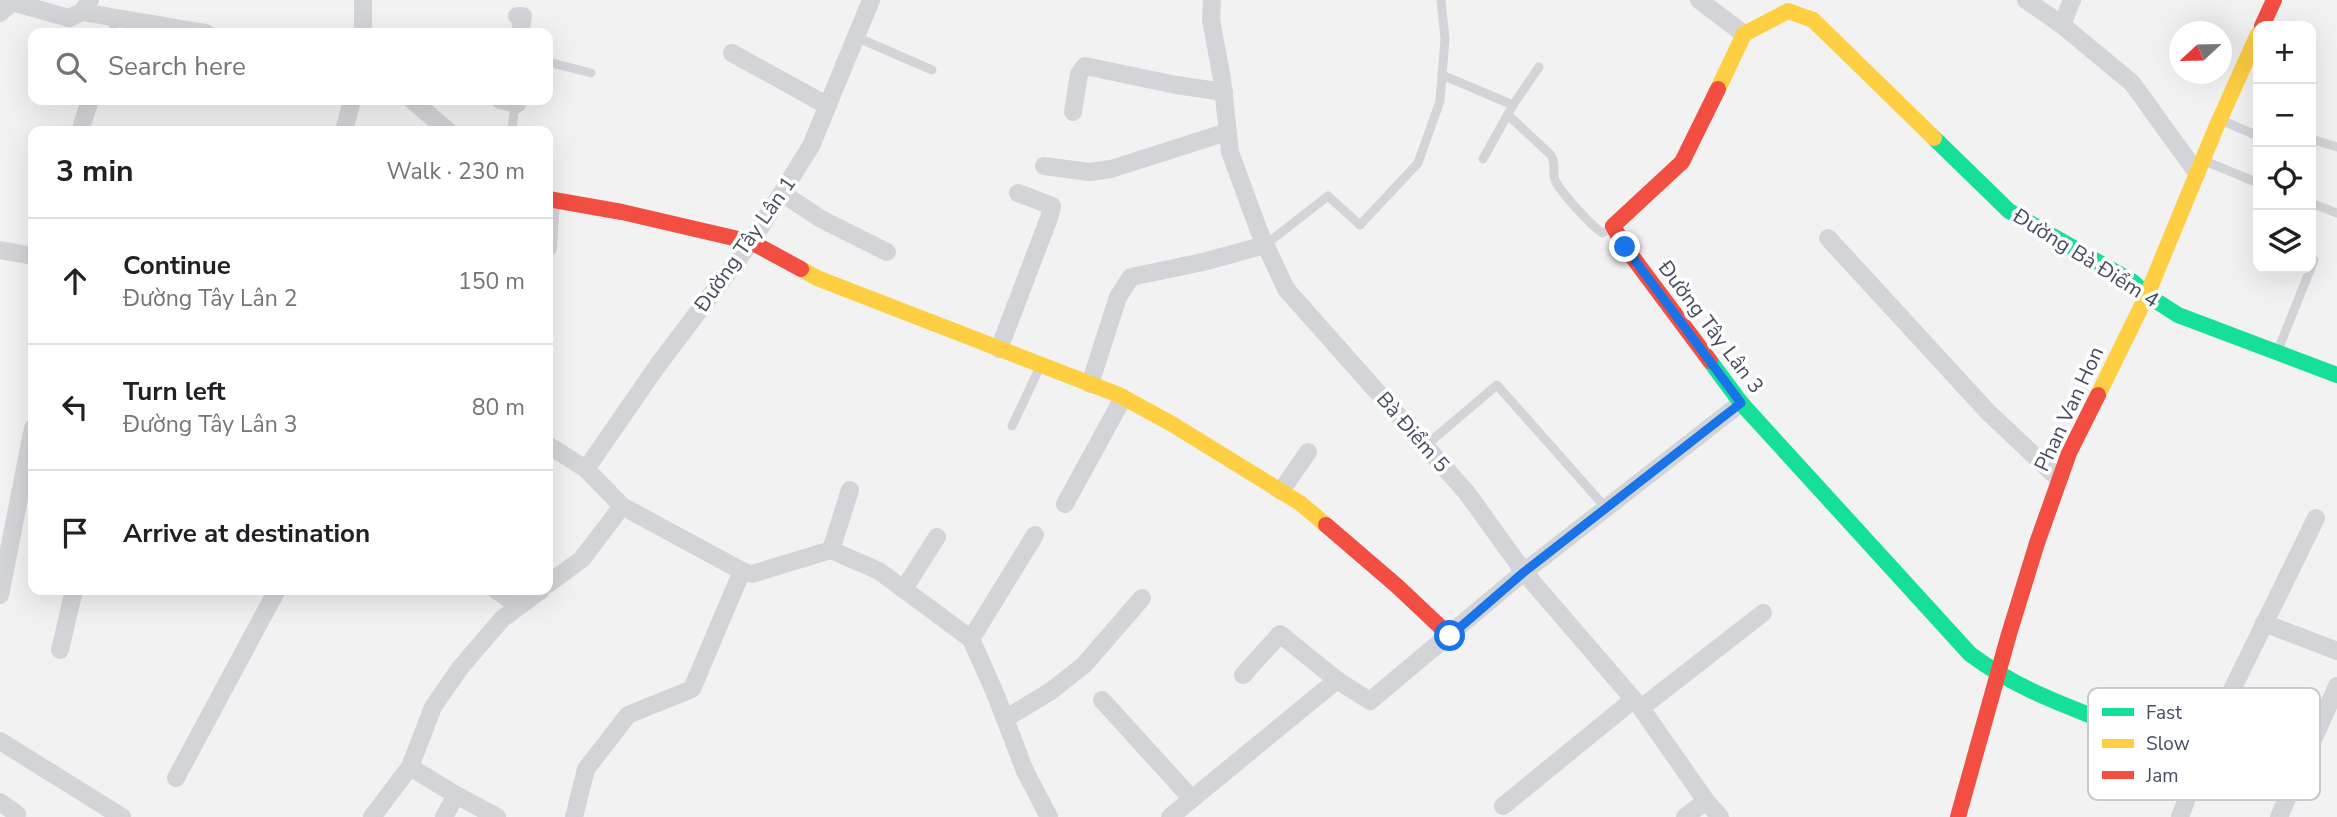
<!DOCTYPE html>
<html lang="en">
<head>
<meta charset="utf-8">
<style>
	body { margin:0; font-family:"Nunito Sans",sans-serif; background:#f6f6f6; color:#202124 }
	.controls { position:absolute; right:21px; top:21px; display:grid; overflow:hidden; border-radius:14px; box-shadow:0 7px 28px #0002 }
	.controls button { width:63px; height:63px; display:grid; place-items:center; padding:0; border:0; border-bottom:2px solid #e0e0e0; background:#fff; color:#202124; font:35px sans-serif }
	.compass { position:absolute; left:2169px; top:21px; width:63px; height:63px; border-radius:50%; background:#fff; box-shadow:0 7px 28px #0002; rotate:248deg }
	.stop { position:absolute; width:21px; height:21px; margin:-16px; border:5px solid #1a73e8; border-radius:50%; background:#fff }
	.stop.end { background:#1a73e8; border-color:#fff; box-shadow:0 2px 7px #0008 }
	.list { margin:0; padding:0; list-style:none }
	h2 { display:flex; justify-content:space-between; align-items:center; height:91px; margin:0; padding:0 28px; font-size:30px }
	h2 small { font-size:23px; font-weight:400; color:#757577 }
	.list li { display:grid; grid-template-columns:46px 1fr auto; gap:21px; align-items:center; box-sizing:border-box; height:126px; padding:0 28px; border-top:2px solid #e0e0e0 }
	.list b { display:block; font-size:26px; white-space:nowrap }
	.list p { margin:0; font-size:23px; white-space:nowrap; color:#757577 }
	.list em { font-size:23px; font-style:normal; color:#757577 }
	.icon { flex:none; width:38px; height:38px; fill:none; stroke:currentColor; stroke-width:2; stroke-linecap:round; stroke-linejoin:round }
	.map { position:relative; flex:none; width:2337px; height:817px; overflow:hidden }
	.search { position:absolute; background:#fff; box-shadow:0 7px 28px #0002; left:28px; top:28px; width:525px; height:77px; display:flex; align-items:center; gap:18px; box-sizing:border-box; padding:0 24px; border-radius:14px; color:#757577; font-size:26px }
	.panel { position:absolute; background:#fff; box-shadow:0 7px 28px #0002; left:28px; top:126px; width:525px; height:469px; border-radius:14px }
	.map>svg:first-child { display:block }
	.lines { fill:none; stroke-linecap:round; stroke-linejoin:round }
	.lane { stroke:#d3d4d8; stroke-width:9 }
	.street { stroke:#d3d4d8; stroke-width:18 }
	.fast { stroke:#16e098; stroke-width:16 }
	.slow { stroke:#ffcf43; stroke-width:16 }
	.jam { stroke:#f24e42; stroke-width:16 }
	.route { stroke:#1a73e8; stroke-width:9 }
	.labels { text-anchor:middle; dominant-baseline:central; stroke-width:7; stroke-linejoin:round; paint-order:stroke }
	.street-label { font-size:21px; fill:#474d61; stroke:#fff }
	.key { fill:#fff; stroke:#c8cad0; stroke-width:2 }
	.key-label { font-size:19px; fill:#474d61 }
</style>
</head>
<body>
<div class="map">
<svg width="2337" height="817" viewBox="0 0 2337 817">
	<rect width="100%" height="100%" fill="#f3f2f2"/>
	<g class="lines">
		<!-- lane -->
		<g class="lane">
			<polyline points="113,33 114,18"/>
			<polyline points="856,37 932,70"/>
			<polyline points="548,62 591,73"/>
			<polyline points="1442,75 1513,105"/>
			<polyline points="515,103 512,129 520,131"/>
			<path d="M 1508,115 L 1551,155 C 1557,164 1551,173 1556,182 C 1563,195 1590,224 1602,233 L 1611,229"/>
			<polyline points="2221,120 2258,136"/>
			<polyline points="2311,139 2337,147"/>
			<polyline points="1483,159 1513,105 1539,67"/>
			<polyline points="2205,161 2258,183"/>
			<polyline points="2311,203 2337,213"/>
			<polyline points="1265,245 1328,196 1360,225 1418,163 1440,101 1445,39 1441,0"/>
			<polyline points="2278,350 2314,260"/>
			<polyline points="1012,426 1040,367"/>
			<polyline points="1425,446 1497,385 1606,508"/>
		</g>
		<!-- street -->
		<g class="street">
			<polyline points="1212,0 1211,20 1222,79 1230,152 1259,231 1286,289 1467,493 1524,572 1641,708 1706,801 1720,817"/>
			<polyline points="1699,0 1744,34"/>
			<polyline points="2026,0 2062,25 2132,83 2197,173"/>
			<polyline points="82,12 206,33"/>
			<polyline points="0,13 12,2 69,18 82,12 90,0"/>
			<polyline points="517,16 523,16 520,33"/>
			<polyline points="2062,25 2072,0"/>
			<polyline points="363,33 363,0"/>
			<polyline points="732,53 828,106"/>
			<polyline points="412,100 448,131"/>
			<polyline points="500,100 517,104 518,100"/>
			<polyline points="1073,112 1079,74 1085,66 1176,85 1224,92"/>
			<polyline points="82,125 90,100"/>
			<polyline points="344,131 352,100"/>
			<polyline points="1044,166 1089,172 1111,169 1227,132"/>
			<polyline points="782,193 821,219 887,252"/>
			<polyline points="1828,238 1988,412 2059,479"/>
			<polyline points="548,248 551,200"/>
			<polyline points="0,250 33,256"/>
			<polyline points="999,349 1049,218 1052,206 1018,193"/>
			<polyline points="1090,384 1118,297 1131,277 1203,262 1265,245"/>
			<polyline points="548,445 586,469 622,506 742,571 752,574 831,550 879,571 971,639 995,693 1025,771 1049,817"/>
			<polyline points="586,469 658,365 751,242 811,146 871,0"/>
			<polyline points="1281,491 1308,452"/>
			<polyline points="1065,504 1123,398"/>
			<polyline points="831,550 850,490"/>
			<polyline points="548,584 582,559 622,506"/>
			<polyline points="904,589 937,537"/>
			<polyline points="496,590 519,606"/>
			<polyline points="0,595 33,428"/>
			<polyline points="2264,623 2337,651"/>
			<polyline points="971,639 1035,535"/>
			<polyline points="60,650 74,590"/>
			<polyline points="1243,675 1280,634 1337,680"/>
			<polyline points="1102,700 1192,799"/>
			<polyline points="1641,708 1763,613"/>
			<polyline points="1005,719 1051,691 1084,665 1142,598"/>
			<polyline points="2212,731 2316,518"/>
			<polyline points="0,741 122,817"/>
			<polyline points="410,767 456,795 444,817"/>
			<polyline points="176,778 277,590"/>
			<polyline points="456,795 497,817"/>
			<polyline points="0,802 17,814"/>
			<polyline points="1503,806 1633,700"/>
			<polyline points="372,817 410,767 433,707 460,668 502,619 541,590"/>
			<polyline points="574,817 586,769 628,715 692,689 742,571"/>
			<polyline points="1170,817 1337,680 1370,701 1524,572 1741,403"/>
			<polyline points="1685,817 1706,801"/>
			<polyline points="2180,817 2195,777"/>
			<polyline points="2279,817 2337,686"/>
		</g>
		<!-- fast -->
		<g class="fast">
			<polyline points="1934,138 2009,211 2133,282 2147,295 2178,315 2337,375"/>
			<path d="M 1710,361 L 1741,403 L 1970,654 C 2010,684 2051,700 2097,718"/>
		</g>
		<!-- slow -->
		<g class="slow">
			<polyline points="1718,89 1744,34 1788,11 1813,20 1934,138"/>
			<polyline points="801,269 817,278 1119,395 1172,424 1300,503 1326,525"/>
			<polyline points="2098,395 2147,295 2215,130 2258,34"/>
		</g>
		<!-- jam -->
		<g class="jam">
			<polyline points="2262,26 2274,0"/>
			<polyline points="548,199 622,212 751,242 801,269"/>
			<polyline points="1710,361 1625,247 1613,226 1682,162 1718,89"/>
			<polyline points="1326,525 1397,586 1450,636"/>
			<polyline points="1958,817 2009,634 2037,543 2069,453 2098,395"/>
		</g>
	</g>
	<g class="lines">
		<!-- route -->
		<polyline class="route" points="1450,636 1524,572 1741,403 1625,247"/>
	</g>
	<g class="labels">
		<!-- street labels -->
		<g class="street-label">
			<text transform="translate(745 244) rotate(-55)">Đường Tây Lân 1</text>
			<text transform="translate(2086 258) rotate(32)">Đường Bà Điểm 4</text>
			<text transform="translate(1711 327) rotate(53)">Đường Tây Lân 3</text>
			<text transform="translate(2069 409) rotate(-65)">Phan Van Hon</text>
			<text transform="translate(1413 432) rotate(49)">Bà Điểm 5</text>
		</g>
	</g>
	<!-- legend -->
	<rect x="2088" y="688" width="232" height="112" rx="10" class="key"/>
	<rect x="2102" y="708" width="32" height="8" fill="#16e098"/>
	<rect x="2102" y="739" width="32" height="9" fill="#ffcf43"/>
	<rect x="2102" y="771" width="32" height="8" fill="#f24e42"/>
	<g class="key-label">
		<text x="2146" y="719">Fast</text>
		<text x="2146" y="750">Slow</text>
		<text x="2146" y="782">Jam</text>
	</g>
</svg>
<div class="controls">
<button>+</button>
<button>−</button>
<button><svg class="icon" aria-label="locate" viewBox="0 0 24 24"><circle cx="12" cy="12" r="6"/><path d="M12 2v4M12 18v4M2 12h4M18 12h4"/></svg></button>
<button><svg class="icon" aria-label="layers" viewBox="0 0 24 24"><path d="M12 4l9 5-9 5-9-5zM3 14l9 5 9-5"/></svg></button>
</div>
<svg class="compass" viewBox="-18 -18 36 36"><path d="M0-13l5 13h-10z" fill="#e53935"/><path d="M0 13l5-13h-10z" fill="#757577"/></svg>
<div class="stop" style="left:1450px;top:636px"></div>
<div class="stop end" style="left:1625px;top:247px"></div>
<div class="search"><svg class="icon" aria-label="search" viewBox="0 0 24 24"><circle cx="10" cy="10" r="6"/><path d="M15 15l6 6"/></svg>Search here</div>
<section class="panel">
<h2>3 min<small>Walk · 230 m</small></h2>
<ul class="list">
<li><svg class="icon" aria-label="ahead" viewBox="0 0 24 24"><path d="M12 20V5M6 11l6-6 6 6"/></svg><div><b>Continue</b><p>Đường Tây Lân 2</p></div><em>150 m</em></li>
<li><svg class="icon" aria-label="left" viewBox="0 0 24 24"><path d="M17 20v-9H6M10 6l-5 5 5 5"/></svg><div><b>Turn left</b><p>Đường Tây Lân 3</p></div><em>80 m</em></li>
<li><svg class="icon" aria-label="arrive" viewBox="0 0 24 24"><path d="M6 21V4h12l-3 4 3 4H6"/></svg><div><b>Arrive at destination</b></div></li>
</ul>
</section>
</div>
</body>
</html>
